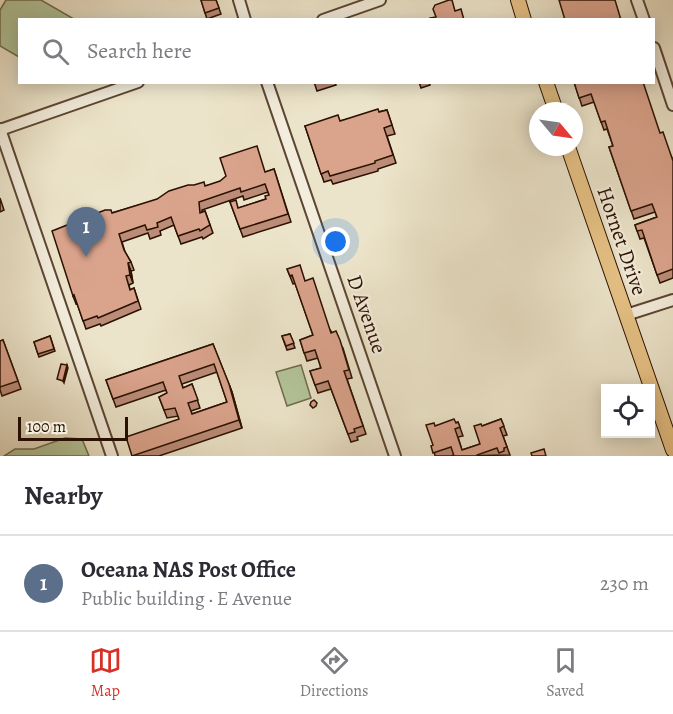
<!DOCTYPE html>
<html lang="en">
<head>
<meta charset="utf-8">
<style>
	body { margin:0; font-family:Alegreya,serif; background:#f7f7f7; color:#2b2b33 }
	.controls { position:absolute; right:18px; bottom:18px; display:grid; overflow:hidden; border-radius:0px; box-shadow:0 3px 15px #0003 }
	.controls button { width:54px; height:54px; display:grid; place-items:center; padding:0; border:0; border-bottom:2px solid #e1e1e2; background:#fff; color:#2b2b33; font:30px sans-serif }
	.compass { position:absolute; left:529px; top:102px; width:54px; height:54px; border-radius:50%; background:#fff; box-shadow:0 3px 15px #0003; rotate:119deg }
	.scale { position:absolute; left:18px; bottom:15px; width:110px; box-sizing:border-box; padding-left:6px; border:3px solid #2b1100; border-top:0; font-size:16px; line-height:21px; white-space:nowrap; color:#2b1100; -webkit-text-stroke:4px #f3eddd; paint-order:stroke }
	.you { position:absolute; left:336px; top:242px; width:21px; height:21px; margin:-15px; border:4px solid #fff; border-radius:50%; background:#1a73e8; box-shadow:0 0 0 9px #1a73e833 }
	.badge { display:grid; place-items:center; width:39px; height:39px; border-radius:50%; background:#d93025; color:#fff; font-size:20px; font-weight:700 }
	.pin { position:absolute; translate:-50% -50px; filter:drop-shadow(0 2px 3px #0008) }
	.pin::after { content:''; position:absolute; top:32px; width:21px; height:18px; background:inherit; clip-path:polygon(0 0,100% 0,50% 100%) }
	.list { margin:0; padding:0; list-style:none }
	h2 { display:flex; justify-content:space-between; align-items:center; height:78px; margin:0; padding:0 24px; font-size:26px }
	h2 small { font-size:20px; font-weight:400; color:#7c7c81 }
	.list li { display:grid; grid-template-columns:39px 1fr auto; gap:18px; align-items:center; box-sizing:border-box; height:96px; padding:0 24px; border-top:2px solid #e1e1e2 }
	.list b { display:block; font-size:22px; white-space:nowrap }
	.list p { margin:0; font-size:20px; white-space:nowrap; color:#7c7c81 }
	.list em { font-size:20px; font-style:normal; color:#7c7c81 }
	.icon { flex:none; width:33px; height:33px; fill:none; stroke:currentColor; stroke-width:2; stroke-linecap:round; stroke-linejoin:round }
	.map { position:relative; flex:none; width:673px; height:456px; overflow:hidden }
	.search { position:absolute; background:#fff; box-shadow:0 3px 15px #0003; left:18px; right:18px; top:18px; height:66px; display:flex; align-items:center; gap:15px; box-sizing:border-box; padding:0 21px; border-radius:0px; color:#7c7c81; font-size:22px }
	.sheet { height:174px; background:#fff }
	nav { display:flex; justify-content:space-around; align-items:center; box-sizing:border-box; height:84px; border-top:2px solid #e1e1e2; background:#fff; font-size:16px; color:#7c7c81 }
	nav a { display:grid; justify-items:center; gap:3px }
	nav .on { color:#d93025 }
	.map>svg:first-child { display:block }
	.green { fill:#b3c59a; stroke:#6f6b4d; stroke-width:1.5 }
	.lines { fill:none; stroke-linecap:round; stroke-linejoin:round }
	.minor-casing { stroke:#5b4632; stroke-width:14 }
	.major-casing { stroke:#2b1100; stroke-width:16 }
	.minor { stroke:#f3eddd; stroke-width:10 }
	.major { stroke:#e6c285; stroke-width:14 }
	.wall { fill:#bb8c78; stroke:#2b1100; stroke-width:1.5; fill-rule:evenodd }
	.shaded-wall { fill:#997262; stroke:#2b1100; stroke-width:1.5 }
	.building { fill:#daa38c; stroke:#2b1100; stroke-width:1.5; fill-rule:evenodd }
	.labels { text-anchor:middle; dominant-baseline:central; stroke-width:4.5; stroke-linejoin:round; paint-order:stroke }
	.street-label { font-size:21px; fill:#2b1100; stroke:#f3eddd }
</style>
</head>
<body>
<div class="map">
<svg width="673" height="456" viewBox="0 0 673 456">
	<rect width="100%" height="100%" fill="#ece4ca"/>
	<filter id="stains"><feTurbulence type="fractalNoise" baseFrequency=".00333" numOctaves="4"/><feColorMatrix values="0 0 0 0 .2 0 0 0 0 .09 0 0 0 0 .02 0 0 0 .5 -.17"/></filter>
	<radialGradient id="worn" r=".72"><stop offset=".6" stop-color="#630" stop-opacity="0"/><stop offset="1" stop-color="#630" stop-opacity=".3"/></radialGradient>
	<!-- green -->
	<g class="green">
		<polygon points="6,0 41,0 74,19 20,20 19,57 0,46 0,10"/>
		<polygon points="301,365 311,398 287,406 276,372"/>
		<polygon points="65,438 82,439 89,456 4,456 15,449 34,449"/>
	</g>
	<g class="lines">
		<!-- minor casing -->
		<g class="minor-casing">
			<g id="minor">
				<polyline points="239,0 245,20"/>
				<polyline points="637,0 644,20"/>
				<polyline points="323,20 380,0"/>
				<polyline points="654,48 673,105"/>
				<polyline points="267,82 395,456"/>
				<polyline points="0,129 112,456"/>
				<polyline points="0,130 138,82"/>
				<polyline points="626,315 673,300"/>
			</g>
		</g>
		<!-- major casing -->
		<g class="major-casing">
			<g id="major">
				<polyline points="518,0 524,20"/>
				<polyline points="546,82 556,111"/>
				<polyline points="568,147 673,450"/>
			</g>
		</g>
		<!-- minor -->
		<use href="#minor" class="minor"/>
		<!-- major -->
		<use href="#major" class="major"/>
	</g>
	<!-- wall -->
	<g class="wall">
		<polygon points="201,0 216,0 221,14 207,19"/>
		<polygon points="314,82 335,82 336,85 317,91"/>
		<polygon points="419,82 429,82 430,85 421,88"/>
		<polygon points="574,82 660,133 673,160 673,278 660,283 644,238 640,239 635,225 657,217 655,212 634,219 609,147 613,146 607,129 604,130 594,102 582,106"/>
		<polygon points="387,110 395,134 387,136 396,163 378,169 378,171 333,184 331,180 324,182 305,126 340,121"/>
		<polygon points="274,169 291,222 243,237 230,202 239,208 266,199 269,195 268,192 244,200 243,196 202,210 202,212 205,211 213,233 203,239 202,237 181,244 174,225 160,231 161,235 150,239 148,233 122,242 125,252 131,262 134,270 131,271 133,283 129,285 130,290 134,288 141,309 101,326 100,324 86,329 77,303 76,304 73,296 112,213 205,186 266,172"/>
		<polygon points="0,198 4,210 0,212"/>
		<polygon points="287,269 343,348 352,378 347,379 366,434 357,437 358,440 351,442 331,389 318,393 310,371 321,368 318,358 307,361 300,340 313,335 295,283 293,284"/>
		<polygon points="290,334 295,348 287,350 282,336"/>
		<polygon points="50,336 55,351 39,357 34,342"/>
		<polygon points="3,340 21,389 2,396 0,390 0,341"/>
		<path d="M 213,344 L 232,392 L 242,428 L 159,456 L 132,456 L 179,419 L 178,416 L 167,418 L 159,397 L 167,393 L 166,390 L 116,407 L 106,380 ZM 217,372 L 227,402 L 192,414 L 191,411 L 200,408 L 192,384 L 183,388 L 182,384 Z"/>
		<polygon points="501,419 507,435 503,436 510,455 454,456 454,455 451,456 435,456 433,445 435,426 458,422 463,436 458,437 462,450 480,444 482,426"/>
	</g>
	<!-- shaded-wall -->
	<g class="shaded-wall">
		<polygon points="128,263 131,271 133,283 130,275"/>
		<polygon points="67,365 68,368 64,383 63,381"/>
		<polygon points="229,384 232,392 242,428 239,420"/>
	</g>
	<!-- building -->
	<g class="building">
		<polygon points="201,0 216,0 219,8 205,13"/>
		<polygon points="449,0 452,0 455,11 461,9 464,20 431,20 430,18 436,17 433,9 435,5"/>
		<polygon points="559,0 615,0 621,20 565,20"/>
		<polygon points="574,82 643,82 660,133 663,132 673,161 673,269 657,275 642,230 637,231 635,225 657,217 652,204 631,211 609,147 613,146 605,121 601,122 591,94 579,98"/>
		<polygon points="378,109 379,112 387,110 392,125 384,128 393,155 375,161 375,163 330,176 328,171 321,174 305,126 338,115 340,121"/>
		<polygon points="257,146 265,172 274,169 288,214 240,229 230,202 236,200 238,208 266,199 265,196 269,195 265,184 241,192 240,188 199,202 200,213 205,211 210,225 200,231 199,229 178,236 171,217 157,223 158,227 147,230 145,225 119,234 124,250 131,262 128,263 130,275 126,276 130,290 134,288 138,301 98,318 97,316 83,321 74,295 73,296 52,231 105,210 111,210 112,213 157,199 169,191 188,185 194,185 204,182 205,186 220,181 226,176 220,158"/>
		<polygon points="300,265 305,281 313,278 331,333 336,331 340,340 349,370 344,371 363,426 354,429 355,432 348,434 328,381 315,385 310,371 321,368 315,350 304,353 300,340 313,335 292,275 290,276 287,269"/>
		<polygon points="290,334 294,343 286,346 282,336"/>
		<polygon points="50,336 54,349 38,354 34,342"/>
		<polygon points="3,340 18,381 0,387 0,341"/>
		<path d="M 213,344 L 229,384 L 239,420 L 132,456 L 126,437 L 179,419 L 175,408 L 164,410 L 159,397 L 167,393 L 163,382 L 113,399 L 106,380 ZM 214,364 L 227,402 L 192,414 L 188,403 L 198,400 L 192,384 L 183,388 L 179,376 Z"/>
		<polygon points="61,364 67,365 63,381 57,379"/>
		<polygon points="314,400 317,403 316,406 313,408 310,405 311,402"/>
		<polygon points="454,419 456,423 458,422 460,427 455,429 462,450 480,444 474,426 481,424 482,426 501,419 504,426 500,428 507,447 504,448 504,451 499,453 497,448 477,455 477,456 454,456 451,447 433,453 431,446 433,445 426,425 434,423 435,426"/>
		<polygon points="544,449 546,456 532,456 531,453"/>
	</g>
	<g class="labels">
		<!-- street labels -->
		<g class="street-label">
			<text transform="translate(622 241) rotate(71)">Hornet Drive</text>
			<text transform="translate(367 314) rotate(71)">D Avenue</text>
		</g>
	</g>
	<rect width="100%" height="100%" filter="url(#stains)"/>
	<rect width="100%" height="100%" fill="url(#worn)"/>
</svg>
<div class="controls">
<button><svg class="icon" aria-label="locate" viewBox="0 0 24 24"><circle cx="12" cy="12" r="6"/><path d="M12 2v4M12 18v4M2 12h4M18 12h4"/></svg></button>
</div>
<svg class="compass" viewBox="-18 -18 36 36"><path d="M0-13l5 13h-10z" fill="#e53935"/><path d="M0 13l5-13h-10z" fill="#7c7c81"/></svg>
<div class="scale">100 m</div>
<div class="you"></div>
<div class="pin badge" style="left:86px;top:257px;background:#5c6f8a">1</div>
<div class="search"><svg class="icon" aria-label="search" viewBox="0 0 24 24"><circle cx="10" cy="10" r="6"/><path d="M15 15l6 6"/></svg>Search here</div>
</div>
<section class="sheet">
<h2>Nearby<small></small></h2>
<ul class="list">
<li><span class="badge" style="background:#5c6f8a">1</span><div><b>Oceana NAS Post Office</b><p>Public building · E Avenue</p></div><em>230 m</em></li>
</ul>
</section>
<nav>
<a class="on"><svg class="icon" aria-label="map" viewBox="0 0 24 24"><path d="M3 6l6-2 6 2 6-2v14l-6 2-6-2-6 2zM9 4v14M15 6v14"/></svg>Map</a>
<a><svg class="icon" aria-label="directions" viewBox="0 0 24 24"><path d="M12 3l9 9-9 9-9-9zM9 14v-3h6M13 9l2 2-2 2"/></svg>Directions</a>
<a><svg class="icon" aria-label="saved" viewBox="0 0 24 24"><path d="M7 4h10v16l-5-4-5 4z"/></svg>Saved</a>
</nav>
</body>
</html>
